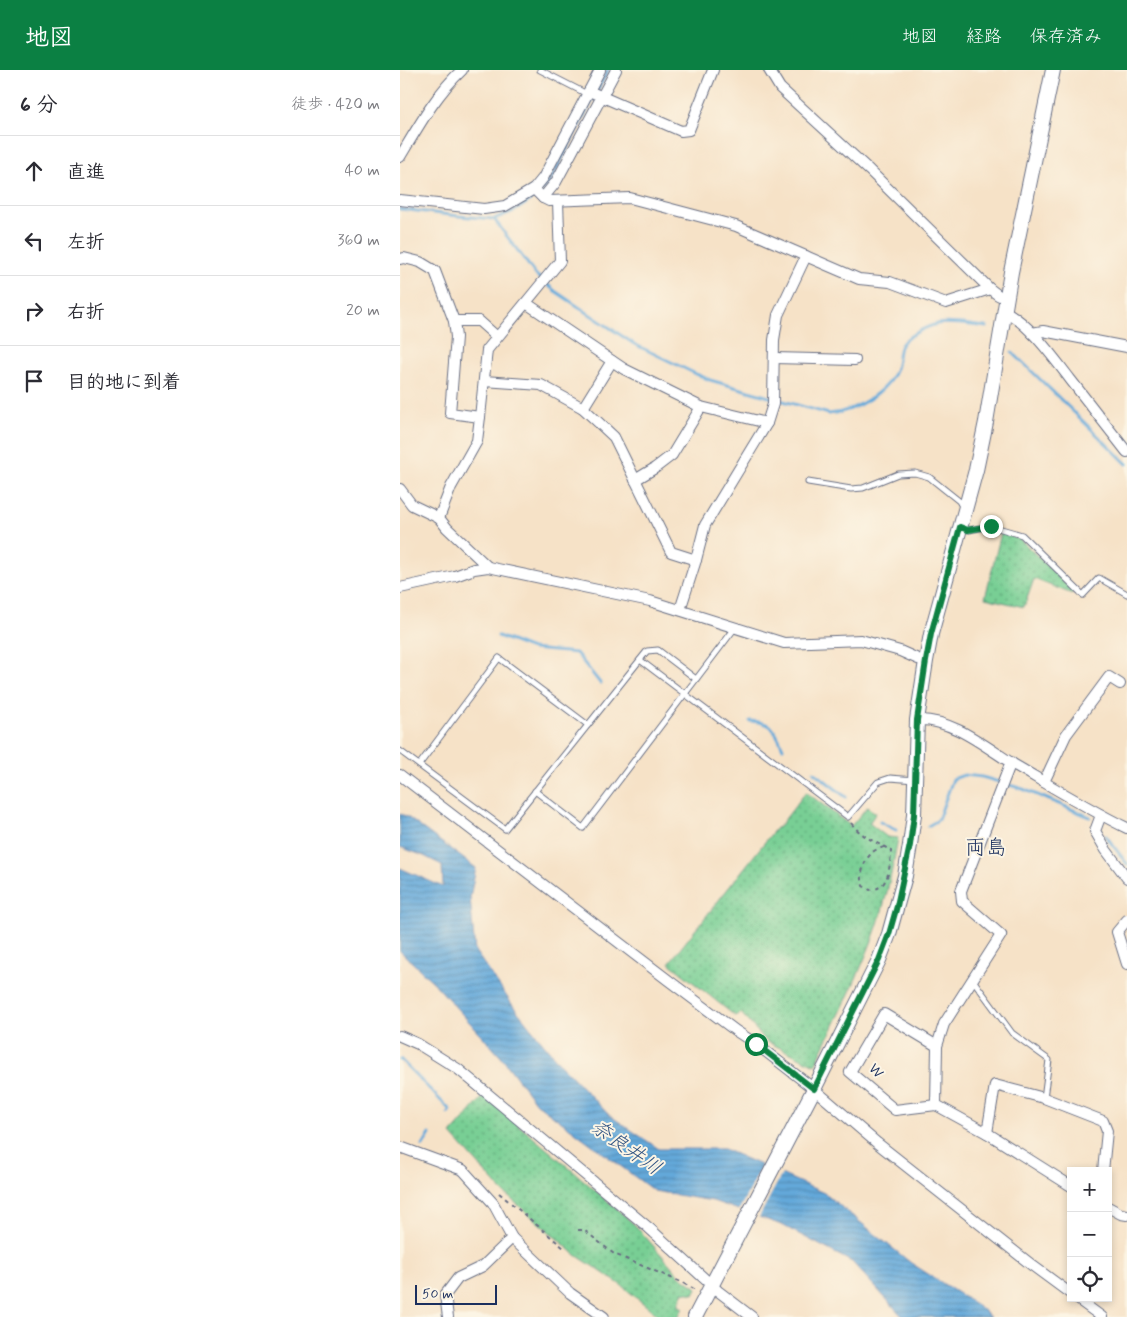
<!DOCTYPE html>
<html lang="ja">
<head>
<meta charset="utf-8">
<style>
	body { margin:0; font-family:Mynerve,"Klee One",sans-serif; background:#f7f7f7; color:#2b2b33 }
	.controls { position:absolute; right:15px; bottom:15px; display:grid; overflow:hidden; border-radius:0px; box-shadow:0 2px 8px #0003 }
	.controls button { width:45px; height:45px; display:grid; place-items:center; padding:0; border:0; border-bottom:1px solid #e1e1e2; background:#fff; color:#2b2b33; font:25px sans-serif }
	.scale { position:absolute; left:15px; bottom:12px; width:82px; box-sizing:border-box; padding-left:5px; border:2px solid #1b2f5e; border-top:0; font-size:14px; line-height:18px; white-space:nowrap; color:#1b2f5e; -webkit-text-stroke:4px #fcf5e5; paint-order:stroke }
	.stop { position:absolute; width:15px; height:15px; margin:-11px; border:4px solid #0b8043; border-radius:50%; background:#fff }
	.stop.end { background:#0b8043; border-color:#fff; box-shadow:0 1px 5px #0008 }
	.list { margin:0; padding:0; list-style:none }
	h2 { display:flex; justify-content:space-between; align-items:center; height:65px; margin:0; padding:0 20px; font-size:21px }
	h2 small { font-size:16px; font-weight:400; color:#7c7c81 }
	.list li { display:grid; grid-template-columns:32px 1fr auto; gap:15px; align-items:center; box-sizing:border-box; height:70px; padding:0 20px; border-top:1px solid #e1e1e2 }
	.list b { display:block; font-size:19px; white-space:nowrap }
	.list em { font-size:16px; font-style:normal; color:#7c7c81 }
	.icon { flex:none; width:28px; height:28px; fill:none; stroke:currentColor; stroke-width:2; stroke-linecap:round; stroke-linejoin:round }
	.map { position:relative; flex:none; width:727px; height:1247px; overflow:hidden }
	header { display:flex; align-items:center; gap:30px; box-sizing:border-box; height:70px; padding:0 25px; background:#0b8043; color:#fff }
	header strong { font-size:24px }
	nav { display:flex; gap:28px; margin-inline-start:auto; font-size:18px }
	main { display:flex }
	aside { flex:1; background:#fff }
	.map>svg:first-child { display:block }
	.park { fill:url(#park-dots); stroke:#4a7f79 }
	.water { fill:url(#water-rules); stroke:#406c9c }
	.pier { fill:#f6e2c7 }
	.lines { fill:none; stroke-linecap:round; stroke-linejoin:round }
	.stream { stroke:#64a9da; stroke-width:3 }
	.lane-casing { stroke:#686e83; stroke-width:7 }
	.street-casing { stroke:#686e83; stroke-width:12 }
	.secondary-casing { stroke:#686e83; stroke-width:16 }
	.path { stroke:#686e83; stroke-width:2; stroke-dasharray:4 4; stroke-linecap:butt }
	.lane { stroke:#fff; stroke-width:5 }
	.street { stroke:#fff; stroke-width:10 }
	.secondary { stroke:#fff; stroke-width:14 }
	.route { stroke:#0b8043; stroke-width:6 }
	.labels { text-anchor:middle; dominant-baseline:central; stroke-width:4; stroke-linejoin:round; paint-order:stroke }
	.street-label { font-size:19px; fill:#1b2f5e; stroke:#fcf5e5 }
	.water-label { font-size:20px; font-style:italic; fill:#315483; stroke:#fcf5e5 }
	.quarter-label { font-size:21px; fill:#1b2f5e; stroke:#fcf5e5 }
</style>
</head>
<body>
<header>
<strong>地図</strong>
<nav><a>地図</a><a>経路</a><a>保存済み</a></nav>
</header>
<main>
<aside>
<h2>6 分<small>徒歩 · 420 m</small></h2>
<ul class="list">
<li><svg class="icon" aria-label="ahead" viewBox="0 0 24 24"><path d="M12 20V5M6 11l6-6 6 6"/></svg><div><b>直進</b></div><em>40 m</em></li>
<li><svg class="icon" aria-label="left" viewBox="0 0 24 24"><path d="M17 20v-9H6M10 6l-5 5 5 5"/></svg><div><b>左折</b></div><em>360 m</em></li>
<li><svg class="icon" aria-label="right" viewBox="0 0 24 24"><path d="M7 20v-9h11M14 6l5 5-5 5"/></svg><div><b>右折</b></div><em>20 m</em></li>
<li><svg class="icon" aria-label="arrive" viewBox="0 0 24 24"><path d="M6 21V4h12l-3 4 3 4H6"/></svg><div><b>目的地に到着</b></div></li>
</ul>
</aside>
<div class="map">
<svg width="727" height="1247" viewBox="0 0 727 1247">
	<defs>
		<pattern id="park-dots" width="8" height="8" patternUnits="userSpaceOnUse" patternTransform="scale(1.25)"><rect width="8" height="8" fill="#78cf94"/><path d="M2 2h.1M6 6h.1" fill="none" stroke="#62a87c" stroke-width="1.8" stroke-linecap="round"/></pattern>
		<pattern id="water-rules" width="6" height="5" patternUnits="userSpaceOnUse" patternTransform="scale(1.25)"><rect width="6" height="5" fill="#64a9da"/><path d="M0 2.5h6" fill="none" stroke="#528ab4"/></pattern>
	</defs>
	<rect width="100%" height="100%" fill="#fcf5e5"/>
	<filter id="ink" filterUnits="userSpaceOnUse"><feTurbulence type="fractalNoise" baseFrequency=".02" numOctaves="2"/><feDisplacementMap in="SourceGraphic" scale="10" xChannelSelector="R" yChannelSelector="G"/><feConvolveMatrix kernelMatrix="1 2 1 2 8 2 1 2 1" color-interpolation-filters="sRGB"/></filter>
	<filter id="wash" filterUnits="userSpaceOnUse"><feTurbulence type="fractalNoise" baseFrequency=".0096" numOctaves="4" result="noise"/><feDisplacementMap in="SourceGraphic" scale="20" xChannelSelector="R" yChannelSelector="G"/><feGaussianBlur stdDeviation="1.12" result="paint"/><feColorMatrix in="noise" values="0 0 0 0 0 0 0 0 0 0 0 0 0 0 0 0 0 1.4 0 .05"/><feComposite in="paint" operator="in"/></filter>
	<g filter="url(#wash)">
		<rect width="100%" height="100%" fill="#f6e2c7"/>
		<!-- park -->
		<g class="park">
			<polygon points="601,463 621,470 673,521 672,524 634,509 624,537 585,528"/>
			<path d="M 406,722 L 451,756 L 467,737 L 476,743 L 469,753 L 487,767 L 498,768 C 492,802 485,836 473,868 C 456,912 435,953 415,995 L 366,971 L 341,943 L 335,946 L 269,893 L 376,758 L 379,757 Z"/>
			<polygon points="84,1026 180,1107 235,1155 280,1206 297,1218 294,1224 284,1222 278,1235 283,1238 278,1247 260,1247 221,1215 176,1185 103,1122 51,1064"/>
		</g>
		<!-- water -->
		<polygon class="water" points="0,744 6,746 76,798 70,827 75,881 114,937 160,994 209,1045 259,1079 324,1079 424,1123 511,1193 581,1238 590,1247 503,1247 452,1192 382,1155 313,1131 254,1121 136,1033 101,987 32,911 0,881 0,798 43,817 42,795 24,786 0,777"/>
		<!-- pier -->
		<polygon class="pier" points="363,1093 383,1102 358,1149 338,1142"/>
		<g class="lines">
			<!-- stream -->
			<g class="stream">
				<polyline points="0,139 58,146 94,149 116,140 128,132 144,118 150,111 208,0"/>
				<path d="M 94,149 L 136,205 L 155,221 L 234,274 L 296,304 L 310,310 L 429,344 C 453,343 489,321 496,298 C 499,291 497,281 501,275 C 505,267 528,256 537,254 C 548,251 575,256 587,257"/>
				<polyline points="612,282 727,394"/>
				<polyline points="98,566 132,579 176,583 200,613"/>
				<path d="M 350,651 C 374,653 373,657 383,678"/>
				<polyline points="414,702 446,727"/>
				<polyline points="480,752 496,760"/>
				<polyline points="528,756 538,750 553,709 564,705 582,707 623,719 690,747"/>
				<polyline points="706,766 727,794"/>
				<polyline points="0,989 50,1040 48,1043"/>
				<polyline points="23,1076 30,1064"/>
			</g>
		</g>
	</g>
	<g filter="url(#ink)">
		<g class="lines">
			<!-- lane casing -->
			<g class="lane-casing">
				<g id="lane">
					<polyline points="140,0 187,24"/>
					<polyline points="408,412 451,419 463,418 498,404 515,403 529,407 559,431 563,438"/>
					<polyline points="560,457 569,460 591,456 622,465 683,525 699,508 727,524"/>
					<polyline points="240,590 448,747 478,712 490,708 515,710"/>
					<polyline points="0,681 105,759 247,581 258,580 296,609"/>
					<polyline points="19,695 99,588 188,655"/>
					<polyline points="135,721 183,758 335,558"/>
					<polyline points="573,910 612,963 649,990 644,1028"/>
				</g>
			</g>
			<!-- street casing -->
			<g class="street-casing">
				<g id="street">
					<polyline points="369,0 380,18 469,100 590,219 598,225 606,229"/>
					<polyline points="189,21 281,61 289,60 313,0"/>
					<path d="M 0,87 C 18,57 36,24 62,0"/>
					<polyline points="134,119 143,128 149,131 230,128 336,156 459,209 490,212 546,233 590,219"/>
					<polyline points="143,128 156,112 216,0"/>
					<polyline points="0,130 84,139 105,136 134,119 143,108 200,0"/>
					<polyline points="0,189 4,188 20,192 35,201 54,251 56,267 50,343 80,347 77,371 51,417 39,448 47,458 88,497"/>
					<polyline points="126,233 224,299 301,337 367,353"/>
					<path d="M 604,241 C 628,252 654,288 670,309 C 689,333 708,358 727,382"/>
					<polyline points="54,251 79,251 97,267"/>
					<polyline points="632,263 643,261 727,277"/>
					<polyline points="374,288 455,290"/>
					<polyline points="84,311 141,315 183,338 214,367 271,482 296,490"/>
					<polyline points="183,338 212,291"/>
					<polyline points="80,347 87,280 160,191 158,131"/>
					<polyline points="235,410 255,398 272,385 301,337"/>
					<polyline points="0,419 12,435 39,448"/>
					<polyline points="0,518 55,506 74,499 88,497 250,531 384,573 461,570 500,581 518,589 526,591"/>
					<polyline points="280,540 296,490 305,455 367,353 373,334 374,270 378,245 406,186"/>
					<path d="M 517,650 C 551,648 586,677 613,694 C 651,716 688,739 727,758"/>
					<polyline points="0,705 268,910 336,961 356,974 414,1019 477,1073 633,1196 671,1224"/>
					<polyline points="644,712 666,665 709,607 720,614"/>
					<polyline points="701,745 695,761 706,780 727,808"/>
					<polyline points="727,850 717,862 727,894"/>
					<polyline points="0,966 18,974 58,999 249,1158 318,1221 352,1247"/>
					<polyline points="536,1035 537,976 544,954 601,865 562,831 561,821 611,692"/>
					<polyline points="536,1035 495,1040 450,1002 484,944 537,976"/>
					<polyline points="536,1035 587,1063 671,1116"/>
					<polyline points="587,1063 595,1015 644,1028 703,1051 707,1061 703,1101"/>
					<polyline points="0,1077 63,1100 93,1133 112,1168 170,1223 204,1247"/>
					<polyline points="708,1137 721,1144 727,1145"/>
					<polyline points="676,1228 702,1247"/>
					<polyline points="48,1247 45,1225 58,1208 83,1196 112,1168"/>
				</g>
			</g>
			<!-- secondary casing -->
			<g class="secondary-casing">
				<polyline id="secondary" points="295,1247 414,1019 479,890 489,864 505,806 510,775 514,745 517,650 526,591 531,564 576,400 586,352 611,202 653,0"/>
			</g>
			<!-- path -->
			<g class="path">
				<path d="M 451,753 C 458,762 467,768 477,773 C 482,776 486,777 491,781 C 490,792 490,812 478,818 C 476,819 473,819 470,820 L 463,816 C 460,803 463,790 474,781 C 477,779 482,778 486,776"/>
				<polyline points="99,1123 164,1178"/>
				<polyline points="178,1160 184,1160 214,1184 281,1212 296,1220"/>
			</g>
			<!-- lane -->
			<use href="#lane" class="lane"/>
			<!-- street -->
			<use href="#street" class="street"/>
			<!-- secondary -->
			<use href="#secondary" class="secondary"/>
		</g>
	</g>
	<g class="lines" filter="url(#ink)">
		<!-- route -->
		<polyline class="route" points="356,974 414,1019 479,890 489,864 497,836 510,775 514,745 517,650 526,591 531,564 560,457 568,460 591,456"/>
	</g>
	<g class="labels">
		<!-- street labels -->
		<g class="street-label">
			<text transform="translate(477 1000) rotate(46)">ｗ</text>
		</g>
		<!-- water labels -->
		<g class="water-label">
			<text transform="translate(226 1078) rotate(35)">奈良井川</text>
		</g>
		<!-- quarter labels -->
		<g class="quarter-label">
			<text x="586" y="778">両島</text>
		</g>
	</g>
</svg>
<div class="controls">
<button>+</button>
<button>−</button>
<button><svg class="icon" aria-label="locate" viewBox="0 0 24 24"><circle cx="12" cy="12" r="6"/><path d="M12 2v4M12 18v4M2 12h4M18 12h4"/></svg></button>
</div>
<div class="scale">50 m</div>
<div class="stop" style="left:356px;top:974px"></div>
<div class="stop end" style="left:591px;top:456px"></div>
</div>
</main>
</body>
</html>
